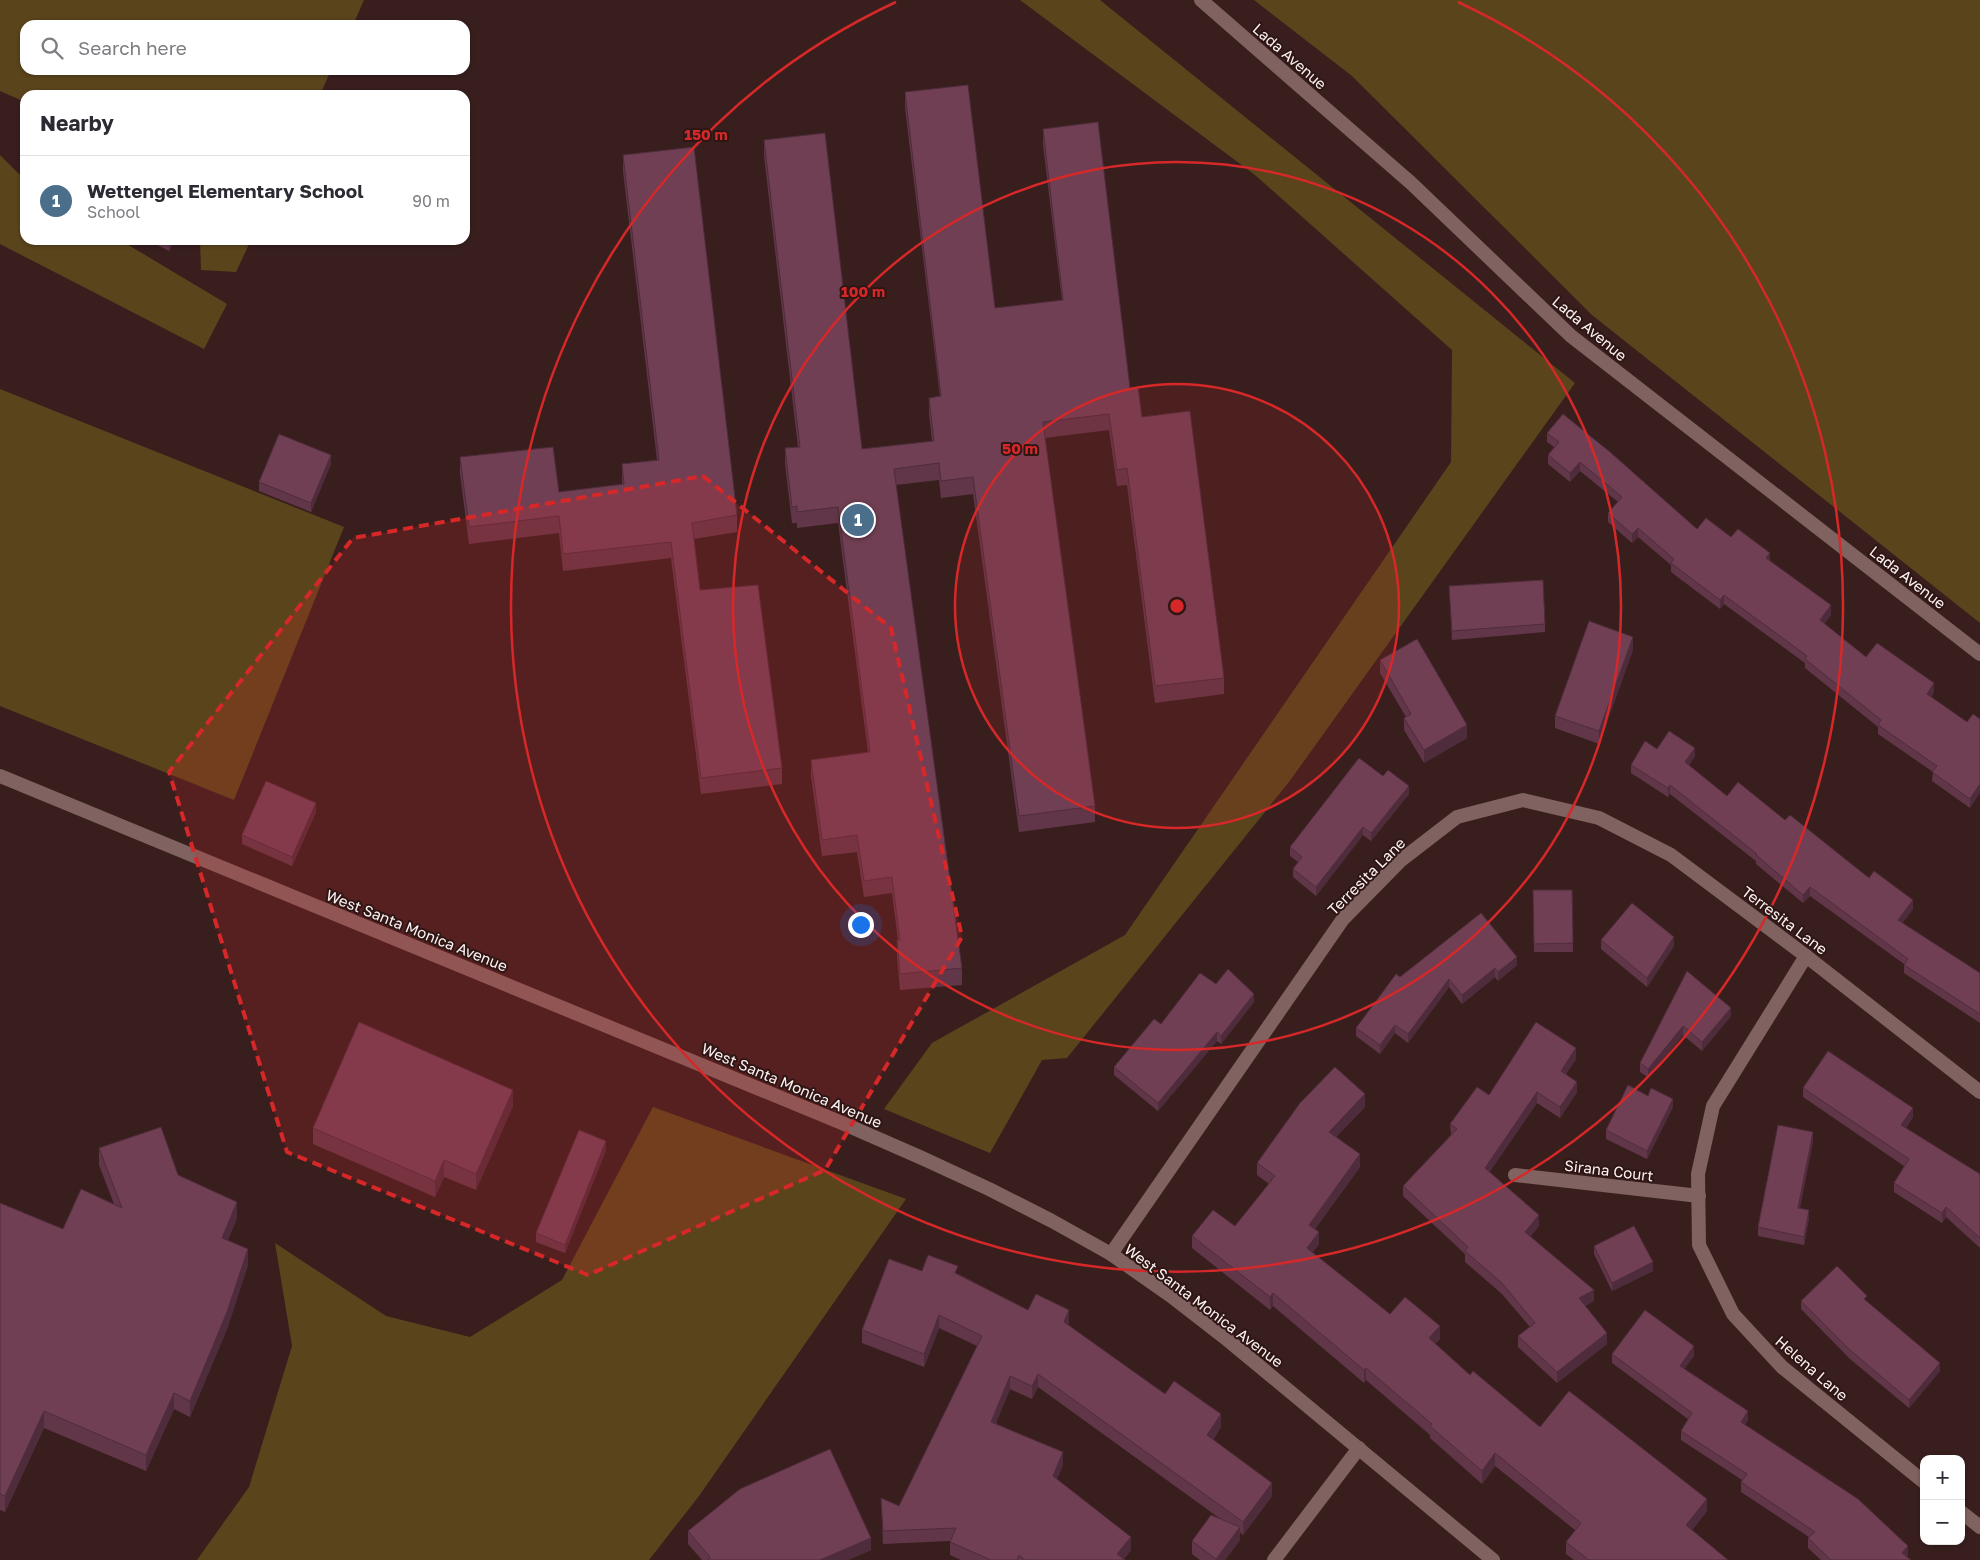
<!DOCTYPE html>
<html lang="en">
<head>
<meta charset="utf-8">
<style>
	body { margin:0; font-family:"Golos Text",sans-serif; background:#f7f7f7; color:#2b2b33 }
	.controls { position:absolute; right:15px; bottom:15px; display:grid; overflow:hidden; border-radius:10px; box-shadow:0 1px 4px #0004 }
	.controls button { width:45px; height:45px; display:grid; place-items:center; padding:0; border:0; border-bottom:1px solid #e1e1e2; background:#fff; color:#2b2b33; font:25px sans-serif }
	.you { position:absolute; left:860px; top:924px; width:18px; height:18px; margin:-12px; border:4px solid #fff; border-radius:50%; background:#1a73e8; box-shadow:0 0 0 8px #1a73e833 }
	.badge { display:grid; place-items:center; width:32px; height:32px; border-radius:50%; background:#4b6e8a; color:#fff; font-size:16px; font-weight:700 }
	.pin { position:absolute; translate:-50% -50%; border:2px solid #fff; box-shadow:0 1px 5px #0006 }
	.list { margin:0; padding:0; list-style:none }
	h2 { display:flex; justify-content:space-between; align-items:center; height:65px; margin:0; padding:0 20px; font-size:21px }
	h2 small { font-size:16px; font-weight:400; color:#7c7c81 }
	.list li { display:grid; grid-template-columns:32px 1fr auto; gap:15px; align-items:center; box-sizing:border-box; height:90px; padding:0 20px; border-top:1px solid #e1e1e2 }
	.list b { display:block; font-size:19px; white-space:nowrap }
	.list p { margin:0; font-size:16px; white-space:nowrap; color:#7c7c81 }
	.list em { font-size:16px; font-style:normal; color:#7c7c81 }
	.icon { flex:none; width:28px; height:28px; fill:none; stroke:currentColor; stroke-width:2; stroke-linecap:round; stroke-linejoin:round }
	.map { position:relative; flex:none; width:1980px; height:1560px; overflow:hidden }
	.search { position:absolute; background:#fff; box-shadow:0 1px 4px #0004; left:20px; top:20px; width:450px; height:55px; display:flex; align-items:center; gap:12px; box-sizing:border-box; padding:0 18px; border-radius:15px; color:#7c7c81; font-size:19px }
	.panel { position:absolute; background:#fff; box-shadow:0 1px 4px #0004; left:20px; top:90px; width:450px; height:155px; border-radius:15px }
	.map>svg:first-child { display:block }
	.green { fill:#5a441c }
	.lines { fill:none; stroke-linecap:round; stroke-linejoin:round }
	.minor { stroke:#806260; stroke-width:14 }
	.secondary { stroke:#806260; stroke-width:14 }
	.wall { fill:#613648 }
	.shaded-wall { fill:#4f2c3b }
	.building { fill:#713f54; stroke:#4f2c3b }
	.marked { fill:#d62828; fill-opacity:0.2; stroke:#d62828; stroke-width:4; stroke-dasharray:10 6; stroke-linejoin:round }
	.ring { fill:none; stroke:#d62828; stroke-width:2.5 }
	.labels { text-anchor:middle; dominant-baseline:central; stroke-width:4; stroke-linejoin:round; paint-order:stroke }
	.street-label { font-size:15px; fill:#fdf2f1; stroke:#2e1615 }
	.centre { fill:#d62828; stroke:#2e1615; stroke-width:2.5 }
	.ring-label { font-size:15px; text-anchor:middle; font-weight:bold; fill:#d62828; stroke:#2e1615; stroke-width:4; stroke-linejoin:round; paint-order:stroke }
</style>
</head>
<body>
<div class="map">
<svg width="1980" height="1560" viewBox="0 0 1980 1560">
	<rect width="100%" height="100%" fill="#381f1e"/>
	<!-- green -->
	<g class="green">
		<polygon points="0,0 364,0 353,25 25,25 25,70 331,70 320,95 25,95 25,102 0,91"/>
		<polygon points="1020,0 1100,0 1575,383 1289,782 1067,1058 1042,1060 990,1153 884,1109 932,1043 1125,935 1451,462 1452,350 1255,175"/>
		<polygon points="1254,0 1980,0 1980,623 1592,315 1352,76"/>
		<polygon points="0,155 25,180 25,240 120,240 227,304 204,349 0,244"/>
		<polygon points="200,240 251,240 236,272 201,270"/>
		<polygon points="0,389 344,527 234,800 0,706"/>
		<polygon points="653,1107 906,1199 699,1496 649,1560 197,1560 249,1487 292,1346 275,1243 386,1316 470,1337 562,1280"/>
	</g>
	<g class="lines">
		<!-- minor -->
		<g class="minor">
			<polyline points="1201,0 1411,183 1571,336 1980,654"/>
			<polyline points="1806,956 1713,1106 1698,1174 1699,1245 1733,1314 1782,1367 1924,1482"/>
			<polyline points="1515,1175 1699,1196"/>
			<polyline points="1111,1254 1343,919 1400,861 1457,817 1523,800 1599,818 1671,855 1806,956 1980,1092"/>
			<polyline points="1961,1512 1980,1527"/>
			<polyline points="1274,1560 1359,1448"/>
		</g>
		<!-- secondary -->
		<polyline class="secondary" points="0,776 842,1123 922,1158 989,1189 1052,1221 1111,1254 1171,1296 1229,1341 1493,1560"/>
	</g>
	<!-- wall -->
	<g class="wall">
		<polygon points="905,92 995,308 1062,301 1043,145 1043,129 1130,388 1142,417 1224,678 1224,694 1155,703 1127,485 1117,486 1109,430 1045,438 1095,806 1095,822 1019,832 973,494 941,498 939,480 896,485 962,968 962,985 900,990 897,957 897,940 898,940 892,893 864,897 857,852 822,856 811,776 811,760 868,752 838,523 797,528 797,523 792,523 785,464 785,448 798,447 764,156 764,140 862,449 932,441 929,414 929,398 940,397 905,108"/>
		<polygon points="623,155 737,515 737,532 694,539 700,590 782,768 782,784 701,794 671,558 563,571 559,533 469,544 460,474 460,457 559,492 622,485 622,464 657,460 623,171"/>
		<polygon points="148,240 174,240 169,251"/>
		<polygon points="1547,433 1697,529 1731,537 1770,562 1831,615 1824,624 1866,657 1934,692 1931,697 1967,722 1973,714 1970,808 1932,781 1933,772 1878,734 1878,727 1805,668 1805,663 1724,604 1720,609 1671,572 1671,565 1638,537 1632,543 1608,522 1608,513 1618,502 1580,471 1570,482 1548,464 1548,455 1554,447 1547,442"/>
		<polygon points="331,464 311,512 259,491 259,482"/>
		<polygon points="1449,586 1545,624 1545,632 1452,640"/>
		<polygon points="1633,650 1599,744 1555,728 1555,716"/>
		<polygon points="1380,660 1467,738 1424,763 1404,730 1404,718 1406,717 1380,673"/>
		<polygon points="1657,749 1695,756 1689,765 1727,796 1785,820 1913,909 1902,923 1980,973 1980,1023 1904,973 1904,964 1810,896 1803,903 1756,864 1756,861 1670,794 1668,797 1631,773 1631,765"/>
		<polygon points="1383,776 1409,794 1371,841 1363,835 1316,896 1293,877 1293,869 1298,862 1290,856 1290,847"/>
		<polygon points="316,812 292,866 242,844 242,835"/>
		<polygon points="1533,890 1572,890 1573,952 1534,952"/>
		<polygon points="1601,940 1674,946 1647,987 1601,949"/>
		<polygon points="1517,965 1498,981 1495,977 1462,1004 1449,987 1408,1043 1395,1033 1380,1054 1356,1036 1356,1028 1400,977"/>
		<polygon points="1687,971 1731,1016 1702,1051 1683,1035 1648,1077 1640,1072 1640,1063"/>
		<polygon points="1216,984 1254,1002 1221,1044 1217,1041 1158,1111 1114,1075 1114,1067 1161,1024"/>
		<polygon points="1576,1059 1566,1074 1577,1092 1560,1118 1537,1103 1489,1172 1539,1226 1530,1237 1594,1301 1585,1306 1607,1344 1557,1383 1518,1347 1518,1336 1530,1327 1502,1294 1465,1262 1465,1254 1403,1196 1403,1186 1451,1135 1450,1124 1489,1095"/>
		<polygon points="1803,1088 1913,1117 1906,1128 1980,1174 1980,1248 1946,1217 1942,1223 1894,1192 1894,1183 1904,1166 1803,1097"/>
		<polygon points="1648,1096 1673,1107 1647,1159 1606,1139 1606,1130"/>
		<polygon points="513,1106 476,1190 444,1177 435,1197 313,1144 313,1128"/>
		<polygon points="1365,1107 1336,1137 1360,1167 1315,1229 1319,1244 1312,1253 1390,1314 1440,1339 1435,1344 1470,1375 1540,1427 1707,1511 1692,1530 1728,1560 1574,1560 1566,1554 1566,1542 1575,1530 1495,1466 1482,1484 1430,1438 1430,1435 1366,1380 1364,1383 1273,1306 1270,1310 1192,1248 1192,1236 1235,1226 1269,1184 1257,1175 1257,1163"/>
		<polygon points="1813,1141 1800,1208 1809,1218 1804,1245 1758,1236 1758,1227"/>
		<polygon points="99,1148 178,1175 237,1218 228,1240 248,1265 227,1329 190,1417 174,1409 146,1471 44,1428 5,1512 0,1510 0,1203 63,1229 114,1204 99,1165"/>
		<polygon points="606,1150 565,1253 536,1242 536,1233"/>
		<polygon points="1594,1246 1653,1271 1612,1291 1594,1254"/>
		<polygon points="922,1271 958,1274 1028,1310 1069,1323 1068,1325 1165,1394 1221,1427 1213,1440 1272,1496 1243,1535 1240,1532 1240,1540 1225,1560 1200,1560 1192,1554 1192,1541 1222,1520 1038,1387 1032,1399 1010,1389 996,1423 1063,1465 1057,1479 1131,1550 1124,1559 1125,1560 961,1560 950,1555 950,1541 883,1544 881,1498 899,1506 977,1346 939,1328 924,1367 862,1343 862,1330"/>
		<polygon points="1801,1301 1867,1302 1940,1371 1909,1408 1850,1359 1801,1309"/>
		<polygon points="1612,1354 1694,1356 1684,1369 1748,1420 1745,1425 1908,1555 1907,1557 1911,1560 1821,1560 1808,1548 1808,1538 1809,1537 1741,1492 1741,1482 1742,1480 1681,1440 1681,1431 1688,1419 1612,1363"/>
		<polygon points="688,1531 871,1550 848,1560 702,1560 688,1544"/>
	</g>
	<!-- shaded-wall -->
	<g class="shaded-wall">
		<polygon points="169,240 174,240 169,251"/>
		<polygon points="331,455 331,464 311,512 311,503"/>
		<polygon points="1580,462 1580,471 1570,482 1570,473"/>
		<polygon points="1638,528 1638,537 1632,543 1632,534"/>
		<polygon points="1770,553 1770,562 1766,558"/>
		<polygon points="1724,595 1724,604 1720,609 1720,600"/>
		<polygon points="1831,605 1831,615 1820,630 1820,620"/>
		<polygon points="1633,637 1633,650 1599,744 1599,731"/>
		<polygon points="1934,683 1934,692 1927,703 1927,694"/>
		<polygon points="1467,725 1467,738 1424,763 1424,750"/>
		<polygon points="1695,748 1695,756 1685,770 1685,762"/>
		<polygon points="1980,784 1980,793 1970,808 1970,799"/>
		<polygon points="1670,785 1670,794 1668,797 1668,788"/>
		<polygon points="1409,786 1409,794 1371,841 1371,833"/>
		<polygon points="316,803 316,812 292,866 292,857"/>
		<polygon points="1363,827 1363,835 1316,896 1316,887"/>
		<polygon points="1810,887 1810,896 1803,903 1803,895"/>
		<polygon points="1913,900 1913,909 1898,929 1898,920"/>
		<polygon points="1674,937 1674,946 1647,987 1647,978"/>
		<polygon points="1517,957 1517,965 1498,981 1498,972"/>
		<polygon points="1495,968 1495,977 1462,1004 1462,995"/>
		<polygon points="1449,979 1449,987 1408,1043 1408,1034"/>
		<polygon points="1254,994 1254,1002 1221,1044 1221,1036"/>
		<polygon points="1731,1008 1731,1016 1702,1051 1702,1042"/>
		<polygon points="1395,1025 1395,1033 1380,1054 1380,1045"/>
		<polygon points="1683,1026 1683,1035 1648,1077 1648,1069"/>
		<polygon points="1217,1032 1217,1041 1158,1111 1158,1103"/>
		<polygon points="1576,1048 1576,1059 1561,1082 1561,1071"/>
		<polygon points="1577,1082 1577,1092 1560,1118 1560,1107"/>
		<polygon points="513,1090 513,1106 476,1190 476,1174"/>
		<polygon points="1537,1092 1537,1103 1485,1179 1485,1168"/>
		<polygon points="1365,1094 1365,1107 1329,1144 1329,1132"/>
		<polygon points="1673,1099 1673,1107 1647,1159 1647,1151"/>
		<polygon points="1913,1108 1913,1117 1901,1135 1901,1125"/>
		<polygon points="1813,1132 1813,1141 1798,1216 1798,1208"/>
		<polygon points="606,1141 606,1150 565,1253 565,1245"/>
		<polygon points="1360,1154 1360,1167 1309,1237 1309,1225"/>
		<polygon points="444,1160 444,1177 435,1197 435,1181"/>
		<polygon points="237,1202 237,1218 222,1254 222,1238"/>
		<polygon points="1946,1207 1946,1217 1942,1223 1942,1213"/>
		<polygon points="1809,1210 1809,1218 1804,1245 1804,1237"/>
		<polygon points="1539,1215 1539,1226 1525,1243 1525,1232"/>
		<polygon points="1319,1232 1319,1244 1307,1260 1307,1248"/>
		<polygon points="248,1249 248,1265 227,1329 190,1417 190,1401"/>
		<polygon points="1653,1262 1653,1271 1612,1291 1612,1283"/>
		<polygon points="1594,1290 1594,1301 1579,1309 1579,1298"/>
		<polygon points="1273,1293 1273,1306 1270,1310 1270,1297"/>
		<polygon points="1069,1310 1069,1323 1064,1335 1064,1322"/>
		<polygon points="939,1315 939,1328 924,1367 924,1354"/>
		<polygon points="1440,1326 1440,1339 1429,1351 1429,1338"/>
		<polygon points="1607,1333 1607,1344 1557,1383 1557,1372"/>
		<polygon points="1694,1346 1694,1356 1680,1375 1680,1366"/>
		<polygon points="1940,1363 1940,1371 1909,1408 1909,1400"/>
		<polygon points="1366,1368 1366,1380 1364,1383 1364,1370"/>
		<polygon points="1038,1374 1038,1387 1032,1399 1032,1386"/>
		<polygon points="1010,1376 1010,1389 991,1435 991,1422"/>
		<polygon points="174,1393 174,1409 146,1471 146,1455"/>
		<polygon points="44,1411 44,1428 5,1512 5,1496"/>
		<polygon points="1748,1411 1748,1420 1741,1431 1741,1422"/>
		<polygon points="1221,1414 1221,1427 1207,1448 1207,1435"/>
		<polygon points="1063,1452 1063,1465 1053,1489 1053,1476"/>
		<polygon points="1495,1453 1495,1466 1482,1484 1482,1471"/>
		<polygon points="1272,1483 1272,1496 1243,1535 1243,1522"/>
		<polygon points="1707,1499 1707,1511 1686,1538 1686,1525"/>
		<polygon points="1240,1527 1240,1540 1225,1560 1216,1560"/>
		<polygon points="1131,1537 1131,1550 1123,1560 1117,1554"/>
		<polygon points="871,1538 871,1550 848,1560 820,1560"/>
		<polygon points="1908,1546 1908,1555 1904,1560 1902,1553"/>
	</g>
	<!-- building -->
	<g class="building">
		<polygon points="968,85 995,308 1063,300 1043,129 1098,122 1130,388 1138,387 1142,417 1190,411 1224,678 1155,686 1127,468 1117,470 1109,414 1043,422 1095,806 1019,816 973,477 941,481 939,463 894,469 962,968 900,974 897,940 900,940 892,877 864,881 857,835 822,840 811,760 870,752 838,507 797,512 797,506 792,507 785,448 800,447 764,140 825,133 862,449 934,441 929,398 941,396 905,92"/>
		<polygon points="694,147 737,515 692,523 700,590 758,585 782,768 701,778 671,542 563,554 559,516 469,527 460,457 553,447 559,492 624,484 622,464 659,460 623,155"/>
		<polygon points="1563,414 1610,452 1697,529 1706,518 1731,537 1738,529 1770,553 1766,558 1831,605 1820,620 1866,657 1877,643 1934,683 1927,694 1967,722 1973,714 1980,719 1980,784 1970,799 1932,772 1937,766 1878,725 1881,720 1805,659 1807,656 1724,595 1720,600 1671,563 1674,559 1638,528 1632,534 1608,513 1622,497 1580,462 1570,473 1548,455 1559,442 1547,433"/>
		<polygon points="279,434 331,455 311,503 259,482"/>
		<polygon points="1543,580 1545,624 1452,631 1449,586"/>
		<polygon points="1589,621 1633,637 1599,731 1555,716"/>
		<polygon points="1417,639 1467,725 1424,750 1404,718 1411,714 1380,660"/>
		<polygon points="1669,731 1695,748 1685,762 1727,796 1738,782 1785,820 1790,815 1869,878 1874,871 1913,900 1898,920 1980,973 1980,1014 1904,965 1908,959 1810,887 1803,895 1756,855 1757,854 1670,785 1668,788 1631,765 1645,741 1657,749"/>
		<polygon points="1359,758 1383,776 1388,770 1409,786 1371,833 1363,827 1316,887 1293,869 1302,857 1290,847"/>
		<polygon points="266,781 316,803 292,857 242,835"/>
		<polygon points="1533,890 1572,890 1573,943 1534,944"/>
		<polygon points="1632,903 1674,937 1647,978 1601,940"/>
		<polygon points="1481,913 1517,957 1498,972 1495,968 1462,995 1449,979 1408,1034 1395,1025 1380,1045 1356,1028 1396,974 1400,977"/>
		<polygon points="1228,969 1254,994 1221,1036 1217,1032 1158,1103 1114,1067 1154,1019 1161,1024 1200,973 1216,984"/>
		<polygon points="1687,971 1731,1008 1702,1042 1683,1026 1648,1069 1640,1063"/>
		<polygon points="359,1022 513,1090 476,1174 444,1160 435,1181 313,1128"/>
		<polygon points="1536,1022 1576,1048 1561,1071 1577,1082 1560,1107 1537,1092 1485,1168 1539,1215 1525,1232 1594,1290 1579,1298 1607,1333 1557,1372 1518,1336 1535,1323 1502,1283 1465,1251 1468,1247 1403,1186 1457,1129 1450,1124 1477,1087 1489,1095"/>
		<polygon points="1828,1051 1913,1108 1901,1125 1980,1174 1980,1238 1946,1207 1942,1213 1894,1183 1909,1159 1803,1088"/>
		<polygon points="1335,1067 1365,1094 1329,1132 1360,1154 1309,1225 1319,1232 1307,1248 1390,1314 1405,1297 1440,1326 1429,1338 1470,1375 1473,1371 1540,1427 1569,1391 1707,1499 1686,1525 1728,1560 1589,1560 1566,1542 1581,1523 1495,1453 1482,1471 1430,1426 1432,1424 1366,1368 1364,1370 1273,1293 1270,1297 1192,1236 1213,1210 1235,1226 1275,1176 1257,1163 1300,1103"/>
		<polygon points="1628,1085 1648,1096 1651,1088 1673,1099 1647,1151 1606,1130"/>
		<polygon points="1778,1125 1813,1132 1798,1208 1809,1210 1804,1237 1758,1227"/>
		<polygon points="161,1127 178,1175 237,1202 222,1238 248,1249 227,1312 190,1401 174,1393 146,1455 44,1411 5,1496 0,1494 0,1203 63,1229 81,1189 122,1208 99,1148"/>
		<polygon points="579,1130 606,1141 565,1245 536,1233"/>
		<polygon points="1634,1226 1653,1262 1612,1283 1594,1246"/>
		<polygon points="928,1255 958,1266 955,1273 1028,1310 1036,1294 1069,1310 1064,1322 1165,1394 1174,1381 1221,1414 1207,1435 1272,1483 1243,1522 1038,1374 1032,1386 1010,1376 991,1422 1063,1452 1053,1476 1131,1537 1117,1554 1125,1560 1025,1560 1019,1555 1017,1560 991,1560 950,1542 956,1528 883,1531 881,1498 899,1506 982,1336 939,1315 924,1354 862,1330 889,1259 922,1271"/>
		<polygon points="1837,1266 1867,1296 1864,1299 1940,1363 1909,1400 1850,1350 1801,1301"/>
		<polygon points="1645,1310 1694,1346 1680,1366 1748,1411 1741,1422 1858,1499 1908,1546 1902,1553 1911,1560 1831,1560 1808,1538 1815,1532 1741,1482 1747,1474 1681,1431 1692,1413 1612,1354"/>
		<polygon points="830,1449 871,1538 820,1560 708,1560 710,1557 688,1531 740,1489"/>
		<polygon points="1211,1515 1240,1527 1216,1559 1192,1541"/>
	</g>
	<!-- marked area -->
	<path class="marked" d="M 703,476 L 891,628 L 962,937 L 825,1170 L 588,1275 L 287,1152 L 169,772 L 353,538 Z"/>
	<!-- distance rings -->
	<circle cx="1177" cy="606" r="222" fill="#d62828" fill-opacity=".12"/>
	<g class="ring">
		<circle cx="1177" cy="606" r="222"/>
		<circle cx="1177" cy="606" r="444"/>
		<path d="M1458 2A666 666 0 1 1 896 2"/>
	</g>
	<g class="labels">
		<!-- street labels -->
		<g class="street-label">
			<text transform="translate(1290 56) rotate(41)">Lada Avenue</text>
			<text transform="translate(1590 328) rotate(40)">Lada Avenue</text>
			<text transform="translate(1908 577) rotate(38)">Lada Avenue</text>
			<text transform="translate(1366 876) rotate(-45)">Terresita Lane</text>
			<text transform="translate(1785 920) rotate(37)">Terresita Lane</text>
			<text transform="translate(417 930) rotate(22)">West Santa Monica Avenue</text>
			<text transform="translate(792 1085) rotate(23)">West Santa Monica Avenue</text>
			<text transform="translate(1609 1170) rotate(7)">Sirana Court</text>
			<text transform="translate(1204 1305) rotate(37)">West Santa Monica Avenue</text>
			<text transform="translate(1812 1368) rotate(41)">Helena Lane</text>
		</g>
	</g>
	<circle cx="1177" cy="606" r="8" class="centre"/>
	<g class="ring-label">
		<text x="706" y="140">150 m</text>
		<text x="863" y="297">100 m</text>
		<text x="1020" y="454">50 m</text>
	</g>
</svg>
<div class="controls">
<button>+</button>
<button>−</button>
</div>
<div class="you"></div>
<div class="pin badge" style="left:858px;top:520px">1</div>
<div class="search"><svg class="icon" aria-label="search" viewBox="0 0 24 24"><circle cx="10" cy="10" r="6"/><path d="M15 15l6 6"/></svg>Search here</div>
<section class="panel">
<h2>Nearby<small></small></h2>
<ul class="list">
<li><span class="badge">1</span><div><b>Wettengel Elementary School</b><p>School</p></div><em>90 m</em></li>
</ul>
</section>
</div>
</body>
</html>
